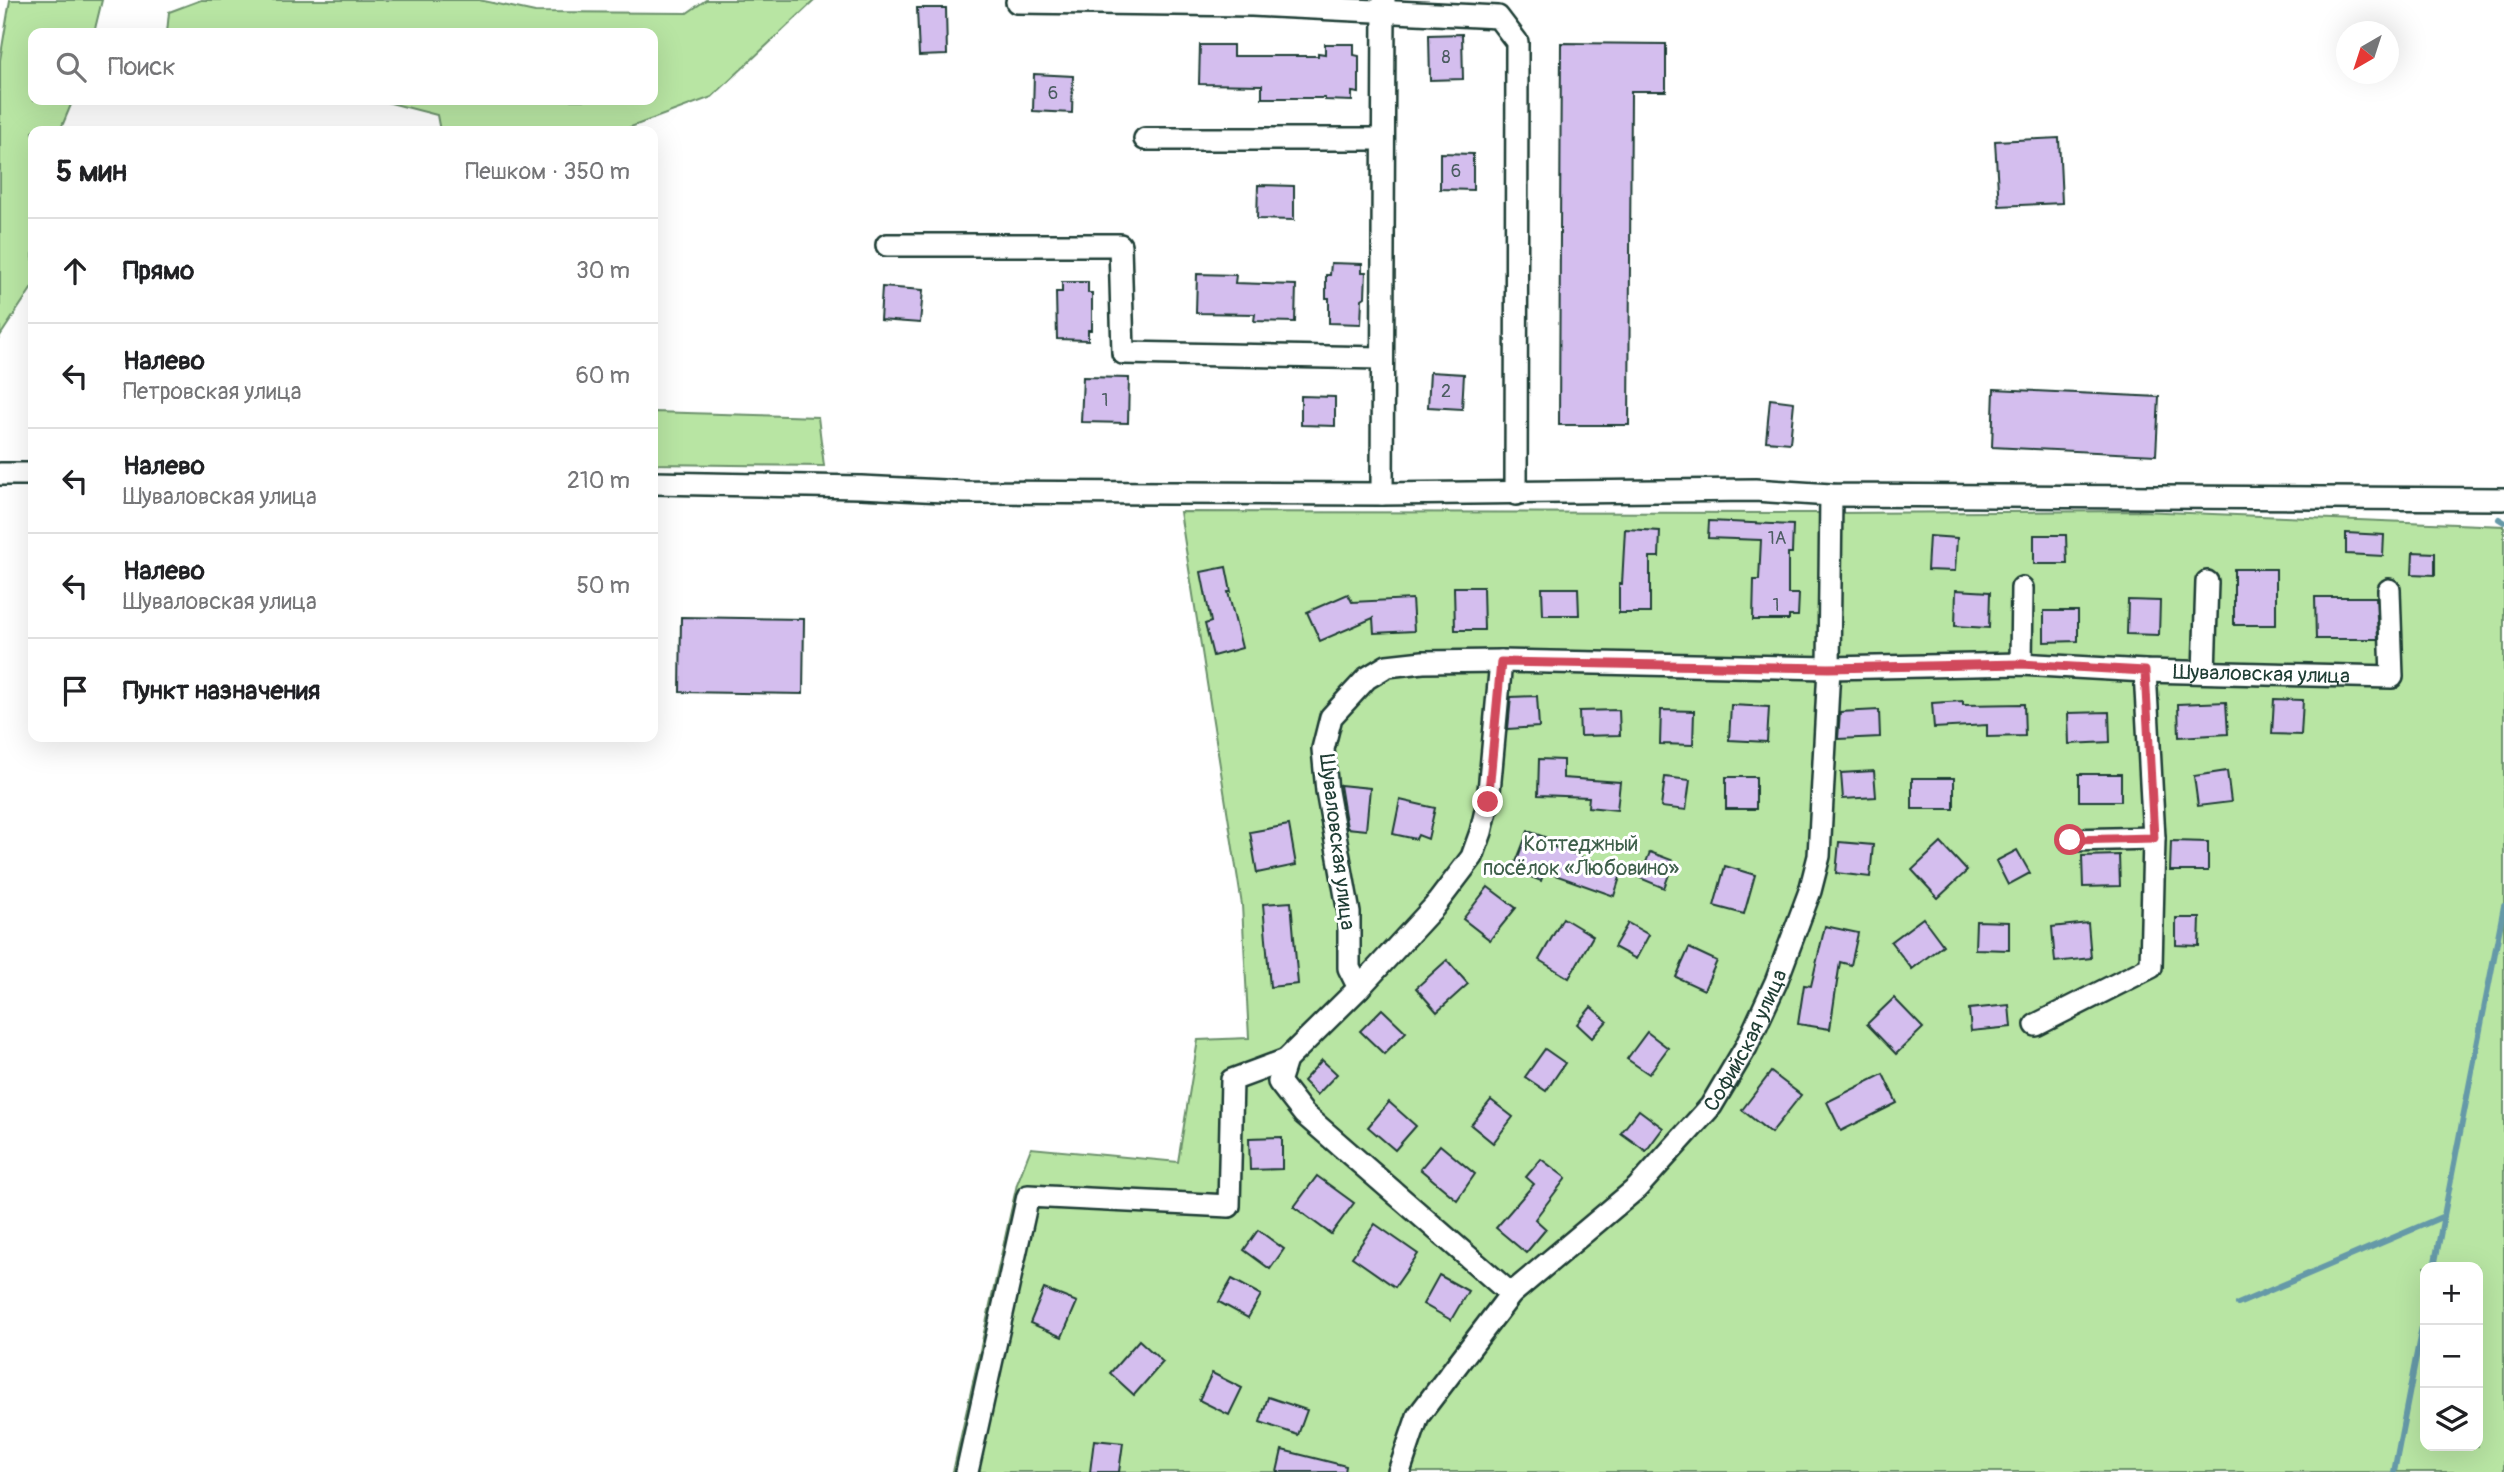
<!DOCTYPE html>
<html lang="ru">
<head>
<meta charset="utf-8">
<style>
	body { margin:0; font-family:Pangolin,sans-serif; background:#f2f2f2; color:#202124 }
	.controls { position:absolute; right:21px; bottom:21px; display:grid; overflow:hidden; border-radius:14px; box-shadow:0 7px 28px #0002 }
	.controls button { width:63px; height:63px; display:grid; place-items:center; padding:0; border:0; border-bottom:2px solid #e0e0e0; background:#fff; color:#202124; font:35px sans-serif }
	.compass { position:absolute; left:2336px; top:21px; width:63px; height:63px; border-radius:50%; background:#fff; box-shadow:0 7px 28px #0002; rotate:219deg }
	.stop { position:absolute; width:21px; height:21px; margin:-16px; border:5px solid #d1495b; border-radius:50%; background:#fff }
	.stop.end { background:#d1495b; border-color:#fff; box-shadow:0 2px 7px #0008 }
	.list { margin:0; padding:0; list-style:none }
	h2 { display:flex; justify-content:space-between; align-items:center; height:91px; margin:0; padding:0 28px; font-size:30px }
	h2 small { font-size:23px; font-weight:400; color:#757577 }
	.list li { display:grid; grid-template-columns:46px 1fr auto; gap:21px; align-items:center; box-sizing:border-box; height:105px; padding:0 28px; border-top:2px solid #e0e0e0 }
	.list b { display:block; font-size:26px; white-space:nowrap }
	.list p { margin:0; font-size:23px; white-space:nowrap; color:#757577 }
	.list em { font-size:23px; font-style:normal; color:#757577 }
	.icon { flex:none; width:38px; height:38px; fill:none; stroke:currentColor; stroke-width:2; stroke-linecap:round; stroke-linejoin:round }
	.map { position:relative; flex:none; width:2504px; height:1472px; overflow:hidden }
	.search { position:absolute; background:#fff; box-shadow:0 7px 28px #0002; left:28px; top:28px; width:630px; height:77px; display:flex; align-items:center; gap:18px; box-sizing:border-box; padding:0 24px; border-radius:14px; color:#757577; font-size:26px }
	.panel { position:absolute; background:#fff; box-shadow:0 7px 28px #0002; left:28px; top:126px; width:630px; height:616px; border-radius:14px }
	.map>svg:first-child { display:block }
	.green { fill:#b8e5a3; stroke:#6c916c; stroke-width:2; fill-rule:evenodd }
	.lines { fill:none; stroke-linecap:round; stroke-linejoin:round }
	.stream { stroke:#6599a8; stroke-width:6 }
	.building { fill:#d4beee; stroke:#1f3d34; stroke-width:2 }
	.street-casing { stroke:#1f3d34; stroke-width:26 }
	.street { stroke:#fff; stroke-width:21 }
	.route { stroke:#d1495b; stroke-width:9 }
	.labels { text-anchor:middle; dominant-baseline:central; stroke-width:6; stroke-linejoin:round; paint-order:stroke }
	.number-label { font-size:18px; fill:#4c5d62 }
	.street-label { font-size:21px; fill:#1f3d34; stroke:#fff }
	.park-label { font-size:21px; fill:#3e5f4a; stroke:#fff }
</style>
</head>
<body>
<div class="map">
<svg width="2504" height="1472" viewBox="0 0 2504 1472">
	<rect width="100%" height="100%" fill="#fff"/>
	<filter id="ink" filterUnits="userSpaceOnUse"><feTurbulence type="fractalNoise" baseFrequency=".0143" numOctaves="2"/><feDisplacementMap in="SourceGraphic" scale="14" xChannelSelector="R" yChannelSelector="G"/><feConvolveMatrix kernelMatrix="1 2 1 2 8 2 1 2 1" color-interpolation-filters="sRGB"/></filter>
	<g filter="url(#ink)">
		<!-- green -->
		<g class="green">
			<polygon points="10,0 102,0 94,33 33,33 33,100 73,100 60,131 33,131 33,286 0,336 0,60"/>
			<polygon points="201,0 479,0 535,12 687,13 706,0 815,0 712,97 620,131 440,131 437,115 379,100 653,100 653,33 167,33 169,12"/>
			<polygon points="653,412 818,417 824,466 653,464"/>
			<path d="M 2141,511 L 2504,526 L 2504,1472 L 953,1472 L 1017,1184 L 1031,1148 L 1178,1162 L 1198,1040 L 1249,1038 L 1242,905 L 1180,512 L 1830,513 ZM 2425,1267 L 2478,1267 L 2478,1446 L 2425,1446 Z"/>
		</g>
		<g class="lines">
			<!-- stream -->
			<g class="stream">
				<polyline points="2499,519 2504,522"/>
				<polyline points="2434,1267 2504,906"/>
				<polyline points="2238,1304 2444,1216"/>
				<polyline points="2394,1472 2425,1311"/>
			</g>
		</g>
		<!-- building -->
		<g class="building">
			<polygon points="917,8 946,8 947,55 919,56"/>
			<polygon points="1462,34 1463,79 1430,80 1429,35"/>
			<polygon points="1561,43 1666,44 1666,91 1631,91 1629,425 1559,425"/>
			<polygon points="1325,44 1354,44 1354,55 1359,56 1359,93 1352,92 1352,101 1325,100 1325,98 1262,98 1262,85 1199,84 1200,45 1233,45 1233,56 1318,56 1318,53 1325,54"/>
			<polygon points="1034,74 1073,76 1072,113 1033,111"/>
			<polygon points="2059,138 2062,203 1999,206 1995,141"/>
			<polygon points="1440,153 1473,154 1473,190 1440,189"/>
			<polygon points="1258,185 1294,186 1294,220 1257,219"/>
			<polygon points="1331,263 1362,264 1362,272 1366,272 1365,297 1362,299 1361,324 1329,323 1329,298 1326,298 1326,275 1330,275"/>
			<polygon points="1197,274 1236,275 1235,283 1296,285 1295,322 1254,321 1255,314 1196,313"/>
			<polygon points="1062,282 1088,282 1088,293 1092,293 1092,330 1088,330 1088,340 1057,339 1056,292 1062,292"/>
			<polygon points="882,287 923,290 920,323 880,320"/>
			<polygon points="1430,372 1464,374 1462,409 1428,407"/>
			<polygon points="1083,377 1129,378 1128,423 1081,422"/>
			<polygon points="1994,389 2159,397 2156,455 1992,447"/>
			<polygon points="1301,396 1335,397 1335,426 1301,425"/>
			<polygon points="1770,399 1794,402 1790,443 1766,441"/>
			<polygon points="1709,521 1793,525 1792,553 1788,553 1788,594 1799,594 1798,616 1789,616 1789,620 1753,620 1754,580 1759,580 1761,540 1708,538"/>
			<polygon points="1625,529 1660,531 1659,557 1650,557 1650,613 1619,613 1619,584 1622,584"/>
			<polygon points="2346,533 2384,535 2383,556 2346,554"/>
			<polygon points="2034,535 2066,535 2067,564 2034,564"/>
			<polygon points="1929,536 1957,538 1955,571 1927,570"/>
			<polygon points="2413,552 2435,553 2435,575 2412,574"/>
			<polygon points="1226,567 1231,592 1228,592 1242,648 1213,656 1205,624 1211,622 1201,572"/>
			<rect x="2234" y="569" width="42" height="56"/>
			<polygon points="1454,587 1483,587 1484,630 1455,630"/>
			<polygon points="1542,588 1578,588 1579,615 1543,615"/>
			<polygon points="1956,590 1990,592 1989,628 1955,626"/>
			<polygon points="1348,594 1352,602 1412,599 1414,631 1374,633 1373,618 1320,641 1307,612"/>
			<polygon points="2315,597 2376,597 2378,639 2316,639"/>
			<polygon points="2128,600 2160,601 2159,635 2127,634"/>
			<polygon points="2044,611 2078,611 2078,641 2044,642"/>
			<polygon points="681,617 804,619 803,694 680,692"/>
			<polygon points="1537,696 1539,727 1508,729 1511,697"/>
			<polygon points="2274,699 2303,700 2301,735 2272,734"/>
			<polygon points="1963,701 1963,705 2024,704 2025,736 1987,737 1987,725 1934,728 1932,703"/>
			<polygon points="2226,702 2228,734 2179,737 2178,704"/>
			<polygon points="1731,705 1769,707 1767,742 1729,740"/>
			<polygon points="1619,710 1620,735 1580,736 1579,711"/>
			<polygon points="1661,710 1694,711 1693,745 1660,744"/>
			<polygon points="1879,710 1880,737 1838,739 1840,712"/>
			<polygon points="2109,712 2110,742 2069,744 2068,713"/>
			<polygon points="1539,759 1563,760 1563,778 1620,782 1617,810 1588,807 1589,797 1538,795"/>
			<polygon points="1874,771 1876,797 1843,799 1841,773"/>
			<polygon points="2227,771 2231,802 2198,806 2194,776"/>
			<rect x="2079" y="774" width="42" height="27"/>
			<polygon points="1665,777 1690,780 1686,810 1661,807"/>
			<rect x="1726" y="777" width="30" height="32"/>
			<rect x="1912" y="778" width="42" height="31"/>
			<polygon points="1340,785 1370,788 1366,830 1347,828"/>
			<polygon points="1400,800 1435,808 1428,839 1418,835 1416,839 1393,834"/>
			<polygon points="1289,825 1296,865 1257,873 1250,832"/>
			<polygon points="1528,831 1555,841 1554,847 1622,871 1614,896 1544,871 1541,881 1513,870"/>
			<polygon points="2171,841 2208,842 2208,871 2170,871"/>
			<polygon points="1839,842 1873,845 1870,877 1836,873"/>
			<polygon points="1941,843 1967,871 1938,898 1912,870"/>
			<polygon points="2017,850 2030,873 2008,885 1996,861"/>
			<polygon points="1650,852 1674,861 1664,888 1640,878"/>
			<polygon points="2119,855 2120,886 2083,887 2082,856"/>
			<polygon points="1725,866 1755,875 1744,914 1714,906"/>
			<polygon points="1488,887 1516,908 1490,940 1463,919"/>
			<polygon points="1291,902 1298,984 1270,987 1263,904"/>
			<polygon points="1563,918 1593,936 1569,978 1539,960"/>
			<polygon points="1923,918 1943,945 1912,969 1891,942"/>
			<polygon points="2176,918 2200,918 2199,946 2176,945"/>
			<polygon points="1976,921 2009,922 2009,950 1975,949"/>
			<polygon points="1628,923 1649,935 1636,959 1614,947"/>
			<polygon points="2088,923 2091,958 2055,962 2052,927"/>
			<polygon points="1825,926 1858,933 1851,965 1840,962 1830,1029 1798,1024 1804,985 1811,986"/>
			<polygon points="1689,948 1717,961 1704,990 1676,977"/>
			<polygon points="1447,960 1468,984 1437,1012 1416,988"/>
			<polygon points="1894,998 1923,1028 1896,1054 1867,1024"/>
			<polygon points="2009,1005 2011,1027 1971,1031 1969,1009"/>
			<polygon points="1591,1007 1607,1021 1592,1038 1577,1024"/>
			<polygon points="1382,1009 1406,1032 1384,1054 1360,1031"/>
			<polygon points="1647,1032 1668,1048 1649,1074 1627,1059"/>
			<polygon points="1545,1049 1565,1063 1546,1091 1525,1077"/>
			<polygon points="1322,1060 1337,1074 1317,1095 1303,1081"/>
			<polygon points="1771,1072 1801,1095 1771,1133 1742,1110"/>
			<polygon points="1883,1074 1897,1103 1841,1131 1827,1102"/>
			<polygon points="1491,1100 1513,1117 1493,1143 1471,1125"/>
			<polygon points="1389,1102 1416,1126 1395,1150 1368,1127"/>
			<polygon points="1639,1110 1663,1128 1646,1151 1621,1133"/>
			<polygon points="1282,1137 1282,1169 1250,1170 1249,1138"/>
			<polygon points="1440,1145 1475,1174 1457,1200 1420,1169"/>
			<polygon points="1541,1159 1566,1178 1535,1219 1546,1229 1526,1253 1496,1228 1534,1184 1526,1177"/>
			<polygon points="1317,1176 1354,1203 1331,1234 1294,1207"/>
			<polygon points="1375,1224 1418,1254 1395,1287 1352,1257"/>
			<polygon points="1258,1230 1284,1249 1270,1269 1244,1250"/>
			<polygon points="1439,1275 1468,1291 1451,1320 1423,1304"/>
			<polygon points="1232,1279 1261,1295 1248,1318 1219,1302"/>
			<polygon points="1044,1289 1077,1302 1062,1337 1030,1323"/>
			<polygon points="1139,1340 1163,1362 1134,1395 1110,1373"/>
			<polygon points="1212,1373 1242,1388 1229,1415 1199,1400"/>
			<polygon points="1268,1397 1307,1410 1298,1435 1260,1422"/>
			<polygon points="1094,1440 1123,1443 1119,1472 1090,1472"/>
			<polygon points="1282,1450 1346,1466 1345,1472 1277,1472"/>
		</g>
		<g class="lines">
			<!-- street casing -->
			<g class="street-casing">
				<g id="street">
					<polyline points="1017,2 1252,5 1498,17 1517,42 1516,494"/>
					<polyline points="1145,139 1383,139"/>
					<polyline points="887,245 1120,245 1123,353 1382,358"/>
					<polyline points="0,474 33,474"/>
					<polyline points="653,483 861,487 964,492 1382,494 1755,490 1831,495 2504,499"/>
					<polyline points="1382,494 1384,0"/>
					<polyline points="1501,661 1488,802 1481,832 1472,857 1434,907 1359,988 1286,1060 1279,1082 1304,1114 1511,1294"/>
					<polyline points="2021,664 2022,588"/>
					<polyline points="2204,672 2207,582"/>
					<polyline points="2070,840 2154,838"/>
					<path id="s1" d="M 1359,988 L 1349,968 L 1349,913 L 1327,791 L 1323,749 L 1331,717 L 1367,678 L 1387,666 L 1423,662 L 1501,661 L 1829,668 L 2021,664 L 2145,671 L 2392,677 L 2389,590"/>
					<polyline points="2036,1025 2151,967 2154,838 2145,671"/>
					<polyline points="967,1472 1028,1196 1229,1206 1232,1080 1286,1060"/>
					<path id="s2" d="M 1399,1472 L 1418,1416 L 1511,1294 L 1637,1188 L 1711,1106 L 1746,1047 L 1776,982 L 1810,891 L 1819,856 L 1829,668 L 1831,495"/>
				</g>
			</g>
			<!-- street -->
			<use href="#street" class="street"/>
		</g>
	</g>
	<g class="lines" filter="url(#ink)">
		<!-- route -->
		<polyline class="route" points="1488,802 1501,662 1829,668 2021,664 2145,671 2154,838 2070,840"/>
	</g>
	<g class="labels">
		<!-- number labels -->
		<g class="number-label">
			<text x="1446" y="57">8</text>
			<text x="1053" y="93">6</text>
			<text x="1456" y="171">6</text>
			<text x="1446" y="391">2</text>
			<text x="1105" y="400">1</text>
			<text x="1777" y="538">1А</text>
			<text x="1776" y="605">1</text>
		</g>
		<!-- street labels -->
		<g class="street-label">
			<text stroke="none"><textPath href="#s1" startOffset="1228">Шуваловская улица</textPath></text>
			<text transform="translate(1337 842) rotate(83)">Шуваловская улица</text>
			<text stroke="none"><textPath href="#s2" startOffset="562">Софийская улица</textPath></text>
		</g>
		<!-- park labels -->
		<g class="park-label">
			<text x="1581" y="844">Коттеджный<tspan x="1581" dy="24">посёлок «Любовино»</tspan></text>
		</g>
	</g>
</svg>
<div class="controls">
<button>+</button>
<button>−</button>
<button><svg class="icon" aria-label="layers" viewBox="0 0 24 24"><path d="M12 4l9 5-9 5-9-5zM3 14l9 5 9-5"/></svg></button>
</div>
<svg class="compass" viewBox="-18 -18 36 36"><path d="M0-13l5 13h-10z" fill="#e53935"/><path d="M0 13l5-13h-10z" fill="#757577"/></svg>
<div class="stop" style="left:2070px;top:840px"></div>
<div class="stop end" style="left:1488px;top:802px"></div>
<div class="search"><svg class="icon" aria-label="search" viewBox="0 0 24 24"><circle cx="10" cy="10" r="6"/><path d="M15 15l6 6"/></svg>Поиск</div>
<section class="panel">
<h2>5 мин<small>Пешком · 350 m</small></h2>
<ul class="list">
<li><svg class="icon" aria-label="ahead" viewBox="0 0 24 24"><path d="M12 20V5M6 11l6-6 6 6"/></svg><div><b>Прямо</b></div><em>30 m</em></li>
<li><svg class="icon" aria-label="left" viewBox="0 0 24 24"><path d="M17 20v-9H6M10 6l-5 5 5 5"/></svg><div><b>Налево</b><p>Петровская улица</p></div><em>60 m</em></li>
<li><svg class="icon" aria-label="left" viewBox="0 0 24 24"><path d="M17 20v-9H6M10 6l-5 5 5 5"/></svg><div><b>Налево</b><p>Шуваловская улица</p></div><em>210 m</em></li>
<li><svg class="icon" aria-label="left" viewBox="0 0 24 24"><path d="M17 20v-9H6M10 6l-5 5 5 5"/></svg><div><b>Налево</b><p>Шуваловская улица</p></div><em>50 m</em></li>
<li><svg class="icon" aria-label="arrive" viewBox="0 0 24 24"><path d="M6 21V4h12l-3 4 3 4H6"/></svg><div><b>Пункт назначения</b></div></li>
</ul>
</section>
</div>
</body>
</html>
